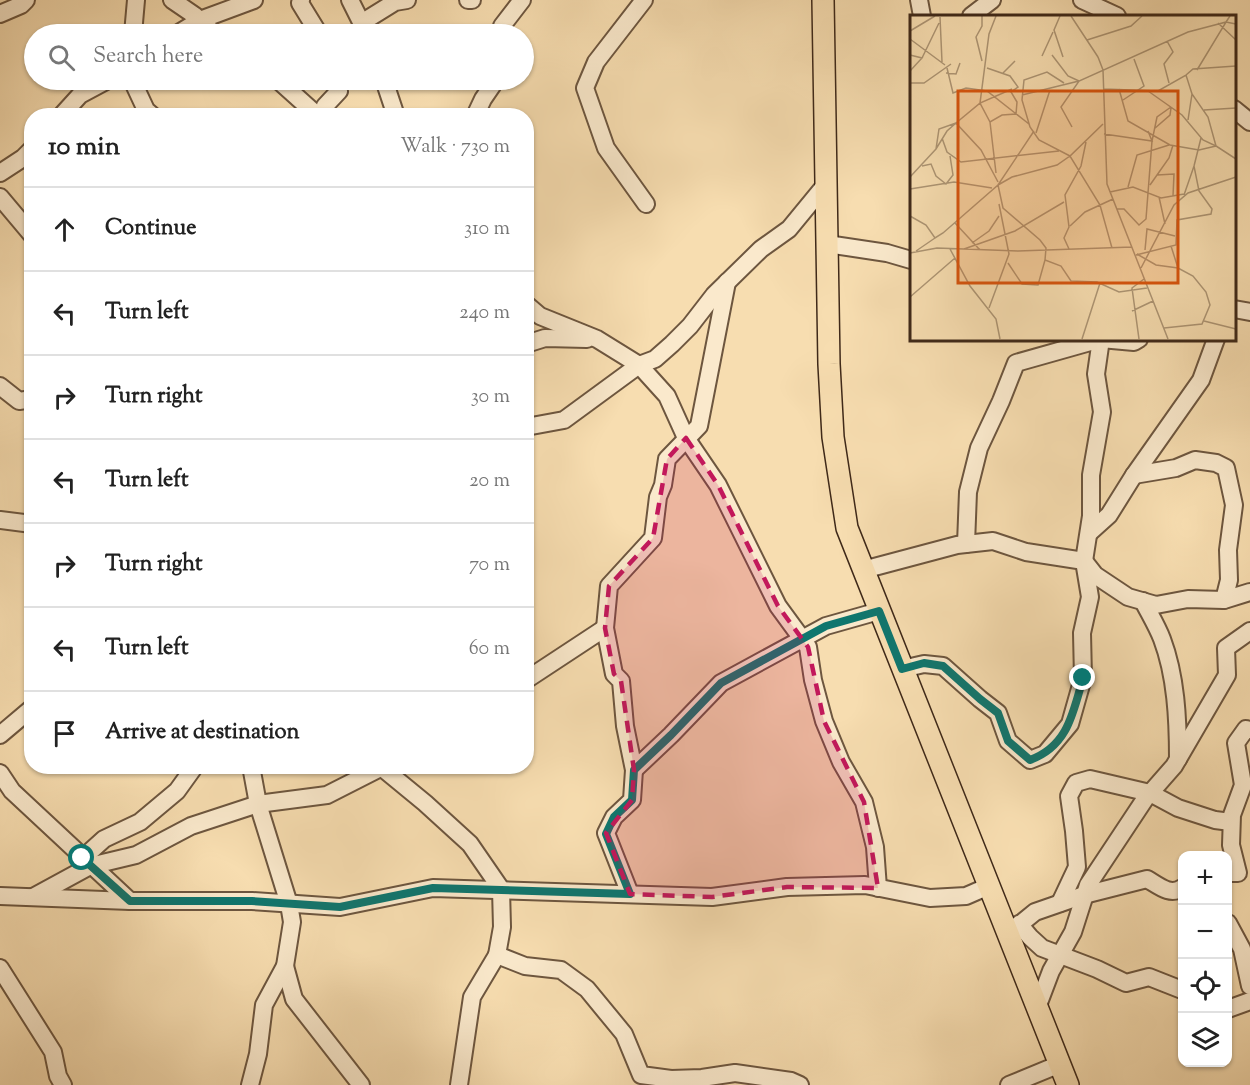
<!DOCTYPE html>
<html lang="en">
<head>
<meta charset="utf-8">
<style>
	body { margin:0; font-family:"Sorts Mill Goudy",serif; background:#f6f6f6; color:#222 }
	.controls { position:absolute; right:18px; bottom:18px; display:grid; overflow:hidden; border-radius:12px; box-shadow:0 2px 4px #0004 }
	.controls button { width:54px; height:54px; display:grid; place-items:center; padding:0; border:0; border-bottom:2px solid #e0e0e0; background:#fff; color:#222; font:30px sans-serif }
	.stop { position:absolute; width:18px; height:18px; margin:-14px; border:4px solid #0f766e; border-radius:50%; background:#fff }
	.stop.end { background:#0f766e; border-color:#fff; box-shadow:0 2px 6px #0008 }
	.list { margin:0; padding:0; list-style:none }
	h2 { display:flex; justify-content:space-between; align-items:center; height:78px; margin:0; padding:0 24px; font-size:26px }
	h2 small { font-size:20px; font-weight:400; color:#767676 }
	.list li { display:grid; grid-template-columns:39px 1fr auto; gap:18px; align-items:center; box-sizing:border-box; height:84px; padding:0 24px; border-top:2px solid #e0e0e0 }
	.list b { display:block; font-size:22px; white-space:nowrap }
	.list em { font-size:20px; font-style:normal; color:#767676 }
	.icon { flex:none; width:33px; height:33px; fill:none; stroke:currentColor; stroke-width:2; stroke-linecap:round; stroke-linejoin:round }
	.map { position:relative; flex:none; width:1250px; height:1085px; overflow:hidden }
	.search { position:absolute; background:#fff; box-shadow:0 2px 4px #0004; left:24px; top:24px; width:510px; height:66px; display:flex; align-items:center; gap:15px; box-sizing:border-box; padding:0 21px; border-radius:33px; color:#767676; font-size:22px }
	.panel { position:absolute; background:#fff; box-shadow:0 2px 4px #0004; left:24px; top:108px; width:510px; height:666px; border-radius:24px }
	.map>svg:first-child { display:block }
	.lines { fill:none; stroke-linecap:round; stroke-linejoin:round }
	.minor-casing { stroke:#6d563f; stroke-width:20 }
	.major-casing { stroke:#3f2919; stroke-width:24 }
	.minor { stroke:#fae9cc; stroke-width:16 }
	.major { stroke:#f7ddb0; stroke-width:21 }
	.route { stroke:#0f766e; stroke-width:8 }
	.marked { fill:#c2185b; fill-opacity:0.2; stroke:#c2185b; stroke-width:4.5; stroke-dasharray:12 8; stroke-linejoin:round }
	.inset-road { fill:none; stroke:#ad9574; stroke-width:1.5 }
	.view { fill:#d7540d; fill-opacity:0.15; stroke:#d7540d; stroke-width:3 }
	.inset-edge { fill:none; stroke:#3f2919; stroke-width:3 }
</style>
</head>
<body>
<div class="map">
<svg width="1250" height="1085" viewBox="0 0 1250 1085">
	<rect width="100%" height="100%" fill="#f7ddb0"/>
	<filter id="stains"><feTurbulence type="fractalNoise" baseFrequency=".00333" numOctaves="4"/><feColorMatrix values="0 0 0 0 .2 0 0 0 0 .09 0 0 0 0 .02 0 0 0 .5 -.17"/></filter>
	<radialGradient id="worn" r=".72"><stop offset=".6" stop-color="#630" stop-opacity="0"/><stop offset="1" stop-color="#630" stop-opacity=".3"/></radialGradient>
	<g class="lines">
		<!-- minor casing -->
		<g class="minor-casing">
			<g id="minor">
				<polyline points="172,0 194,15 215,34"/>
				<polyline points="301,0 300,3 319,34"/>
				<polyline points="350,0 366,32"/>
				<polyline points="468,0 472,0"/>
				<polyline points="644,0 596,62 585,88 606,148 646,204"/>
				<polyline points="919,0 922,16"/>
				<polyline points="1082,0 1117,16"/>
				<polyline points="0,14 21,5 26,0"/>
				<polyline points="971,16 992,0"/>
				<polyline points="366,20 395,2 407,0"/>
				<polyline points="133,34 136,0"/>
				<polyline points="177,34 200,20 254,0"/>
				<polyline points="502,34 502,26 522,0"/>
				<polyline points="132,80 146,110 153,116"/>
				<polyline points="278,80 318,116"/>
				<polyline points="384,80 396,116"/>
				<polyline points="1234,109 1250,122"/>
				<polyline points="61,116 80,95 108,80"/>
				<polyline points="328,116 325,106 339,91 337,80"/>
				<polyline points="475,116 483,99 496,80"/>
				<polyline points="0,173 23,158 32,149"/>
				<polyline points="0,197 32,235"/>
				<polyline points="827,244 887,253 911,260"/>
				<polyline points="526,304 540,316 597,339 639,365 655,359 672,344 690,326 714,295 761,249 789,229 826,184"/>
				<polyline points="1234,309 1250,312"/>
				<polyline points="526,344 545,338 587,339"/>
				<polyline points="0,386 19,401 32,399"/>
				<polyline points="526,427 564,420 639,365 667,396 686,438 718,485 778,606 808,647 813,680 824,721 841,762 864,802 875,847 878,888"/>
				<polyline points="1134,475 1176,468 1195,460 1216,463 1226,468 1234,505 1228,550 1229,580 1224,600"/>
				<polyline points="0,520 32,524"/>
				<polyline points="1089,533 1109,515 1134,475 1201,380 1216,339"/>
				<polyline points="966,544 968,492 979,448 1001,401 1016,363 1101,339 1134,342 1139,339"/>
				<polyline points="863,570 957,545 993,541 1026,552 1084,561 1095,575 1128,597 1156,605 1188,599 1224,600 1250,592"/>
				<path d="M 1143,601 C 1149,613 1157,626 1162,639 C 1176,676 1178,719 1178,759"/>
				<polyline points="902,669 924,664 943,666 980,699 998,713 1008,741 1030,760 1045,754 1070,724 1083,678 1082,633 1090,597 1084,561 1091,516 1091,475 1102,412 1096,374 1101,339"/>
				<polyline points="526,680 605,628"/>
				<polyline points="0,735 32,708"/>
				<polyline points="380,766 425,803 470,844 501,889 502,927 497,955 525,966 561,970 587,989 624,1034 641,1075 671,1079 702,1078 735,1073 791,1081 800,1085"/>
				<polyline points="634,770 671,735 721,683 826,626 879,611"/>
				<polyline points="0,773 12,791 130,901"/>
				<polyline points="83,858 104,839 140,822 177,791 195,766"/>
				<polyline points="1228,873 1238,873 1231,845 1232,815 1243,785 1236,743 1246,729 1250,730"/>
				<polyline points="630,894 606,833 614,817 632,800 634,770 625,726 621,681 614,674 605,628 609,586 653,538 658,497 663,485 667,459 699,426 727,282"/>
				<polyline points="0,896 130,901 252,901 340,907 433,888 712,897 787,887 865,885 930,898 966,896 989,886"/>
				<polyline points="33,897 90,866 136,855 191,826 258,804 327,795 384,766"/>
				<polyline points="1060,903 1077,867 1074,831 1069,796 1076,783 1090,779 1150,793 1178,808 1215,820 1231,822"/>
				<polyline points="1228,923 1242,949 1250,986"/>
				<polyline points="1019,924 1030,937 1042,948 1097,969 1126,983 1149,977 1182,990"/>
				<path d="M 1008,934 L 1035,912 L 1084,895 L 1147,879 C 1159,886 1170,896 1182,888"/>
				<polyline points="285,966 294,999 361,1085"/>
				<polyline points="0,968 53,1052 58,1076 63,1085"/>
				<polyline points="1037,1008 1051,971 1073,932 1088,885 1145,799 1174,766 1227,675 1226,648 1250,631"/>
				<polyline points="1228,1009 1250,1001"/>
				<polyline points="250,1085 258,1054 264,1005 285,966 292,922 289,904 258,804 251,766"/>
				<polyline points="459,1085 472,997 497,955"/>
				<polyline points="1009,1085 1060,1064"/>
			</g>
		</g>
		<!-- major casing -->
		<g class="major-casing">
			<polyline id="major" points="823,0 829,364 833,437 847,528 1068,1085"/>
		</g>
		<!-- minor -->
		<use href="#minor" class="minor"/>
		<!-- major -->
		<use href="#major" class="major"/>
	</g>
	<g class="lines">
		<!-- route -->
		<path class="route" d="M 82,858 L 130,901 L 252,901 L 340,907 L 433,888 L 630,894 L 606,834 L 614,817 L 632,800 L 634,770 L 671,735 L 721,683 L 826,626 L 879,611 L 902,669 L 924,663 L 943,666 L 980,699 L 998,713 L 1008,741 L 1030,760 C 1068,746 1073,713 1083,678"/>
	</g>
	<!-- marked area -->
	<path class="marked" d="M 686,438 L 718,485 L 778,606 L 808,647 L 824,721 L 864,802 L 878,888 L 787,887 L 712,897 L 630,894 L 606,833 L 632,800 L 634,770 L 621,681 L 614,674 L 605,628 L 609,586 L 653,538 L 667,459 Z"/>
	<!-- overview -->
	<g transform="translate(910 15)">
		<rect width="326" height="326" fill="#f7ddb0"/>
		<path class="inset-road" d="M 86,1 L 79,19 L 70,88 L 46,108 L 71,135 L 88,167M 150,1 L 144,15 L 153,42M 161,1 L 188,42M 30,2 L 32,47M 308,8 L 326,25M 0,16 L 25,1M 0,24 L 35,50M 177,25 L 221,11 L 232,1M 257,26 L 263,37 L 254,49 L 259,68M 0,40 L 12,43 L 0,56M 142,40 L 158,61 L 169,66M 132,41 L 143,17M 188,42 L 193,55 L 197,169 L 258,324M 12,43 L 29,8M 72,46 L 66,22 L 72,11 L 72,1M 37,53 L 43,78 L 56,73 L 77,76 L 119,109M 77,53 L 100,61 L 108,72 L 101,77 L 107,87 L 106,99 L 92,100 L 80,107 L 70,88 L 102,74M 287,55 L 316,7 L 326,9M 36,58 L 46,59 L 50,48M 92,59 L 105,46M 276,60 L 283,54 L 326,51M 0,68 L 14,68 L 41,49M 154,68 L 137,57 L 114,65 L 112,85 L 120,112 L 129,125 L 160,141 L 193,109M 194,74 L 248,76 L 276,60 L 282,79 L 298,102 L 306,131 L 326,144M 209,74 L 218,106 L 260,130 L 289,135 L 306,131 L 293,125 L 272,100 L 238,76M 112,80 L 169,66M 213,85 L 234,71 L 224,44M 294,95 L 326,93M 278,105 L 282,79M 80,107 L 86,158M 162,112 L 151,92 L 169,66 L 278,17 L 316,7 L 320,1M 244,114 L 260,100 L 261,93M 126,118 L 140,75M 194,119 L 242,126 L 238,116M 32,123 L 37,137 L 51,147 L 149,136M 12,151 L 21,149 L 26,161 L 36,169 L 43,160 L 40,141M 284,151 L 291,123M 247,160 L 264,159 L 263,181M 0,162 L 26,134 L 37,116 L 46,108 L 29,114 L 26,134M 240,170 L 259,143 L 263,130M 218,172 L 227,140 L 259,130M 0,174 L 44,167 L 82,173M 200,177 L 223,172 L 251,183 L 274,179M 249,182 L 255,209M 207,194 L 214,194 L 229,210 L 236,204 L 242,126 L 247,102 L 261,92M 0,201 L 16,210 L 25,223 L 33,218 L 88,170 L 124,116M 45,208 L 70,235M 160,211 L 175,197 L 203,184M 62,228 L 79,216 L 89,201M 261,231 L 268,253M 202,233 L 190,190 L 160,141 L 147,150 L 102,162 L 88,170 L 93,193 L 130,225 L 136,233 L 135,245 L 151,251 L 161,266 L 187,267 L 209,277 L 237,273M 40,234 L 60,271 L 86,304 L 90,324M 54,234 L 105,216 L 154,187M 159,234 L 154,223 L 159,212 L 155,180 L 171,151 L 176,127M 235,235 L 237,214 L 265,221M 6,236 L 25,223M 0,238 L 27,233 L 108,236 L 222,232M 227,239 L 246,250 L 268,253 L 283,261 L 296,277 L 300,290 L 292,309 L 254,313M 226,240 L 266,230 L 267,205 L 301,199 L 302,194 L 289,176 L 284,151 L 274,180M 98,248 L 112,269 L 128,270 L 135,245M 231,253 L 264,190 L 278,178 L 326,162M 0,282 L 45,243M 79,293 L 99,239 L 89,189M 222,296 L 243,286M 294,306 L 326,314M 172,324 L 190,268M 229,324 L 222,273 L 234,264"/>
		<path class="view" d="M 48,76 L 268,76 L 268,268 L 48,268 Z"/>
		<rect width="326" height="326" class="inset-edge"/>
	</g>
	<rect width="100%" height="100%" filter="url(#stains)"/>
	<rect width="100%" height="100%" fill="url(#worn)"/>
</svg>
<div class="controls">
<button>+</button>
<button>−</button>
<button><svg class="icon" aria-label="locate" viewBox="0 0 24 24"><circle cx="12" cy="12" r="6"/><path d="M12 2v4M12 18v4M2 12h4M18 12h4"/></svg></button>
<button><svg class="icon" aria-label="layers" viewBox="0 0 24 24"><path d="M12 4l9 5-9 5-9-5zM3 14l9 5 9-5"/></svg></button>
</div>
<div class="stop" style="left:82px;top:858px"></div>
<div class="stop end" style="left:1083px;top:678px"></div>
<div class="search"><svg class="icon" aria-label="search" viewBox="0 0 24 24"><circle cx="10" cy="10" r="6"/><path d="M15 15l6 6"/></svg>Search here</div>
<section class="panel">
<h2>10 min<small>Walk · 730 m</small></h2>
<ul class="list">
<li><svg class="icon" aria-label="ahead" viewBox="0 0 24 24"><path d="M12 20V5M6 11l6-6 6 6"/></svg><div><b>Continue</b></div><em>310 m</em></li>
<li><svg class="icon" aria-label="left" viewBox="0 0 24 24"><path d="M17 20v-9H6M10 6l-5 5 5 5"/></svg><div><b>Turn left</b></div><em>240 m</em></li>
<li><svg class="icon" aria-label="right" viewBox="0 0 24 24"><path d="M7 20v-9h11M14 6l5 5-5 5"/></svg><div><b>Turn right</b></div><em>30 m</em></li>
<li><svg class="icon" aria-label="left" viewBox="0 0 24 24"><path d="M17 20v-9H6M10 6l-5 5 5 5"/></svg><div><b>Turn left</b></div><em>20 m</em></li>
<li><svg class="icon" aria-label="right" viewBox="0 0 24 24"><path d="M7 20v-9h11M14 6l5 5-5 5"/></svg><div><b>Turn right</b></div><em>70 m</em></li>
<li><svg class="icon" aria-label="left" viewBox="0 0 24 24"><path d="M17 20v-9H6M10 6l-5 5 5 5"/></svg><div><b>Turn left</b></div><em>60 m</em></li>
<li><svg class="icon" aria-label="arrive" viewBox="0 0 24 24"><path d="M6 21V4h12l-3 4 3 4H6"/></svg><div><b>Arrive at destination</b></div></li>
</ul>
</section>
</div>
</body>
</html>
